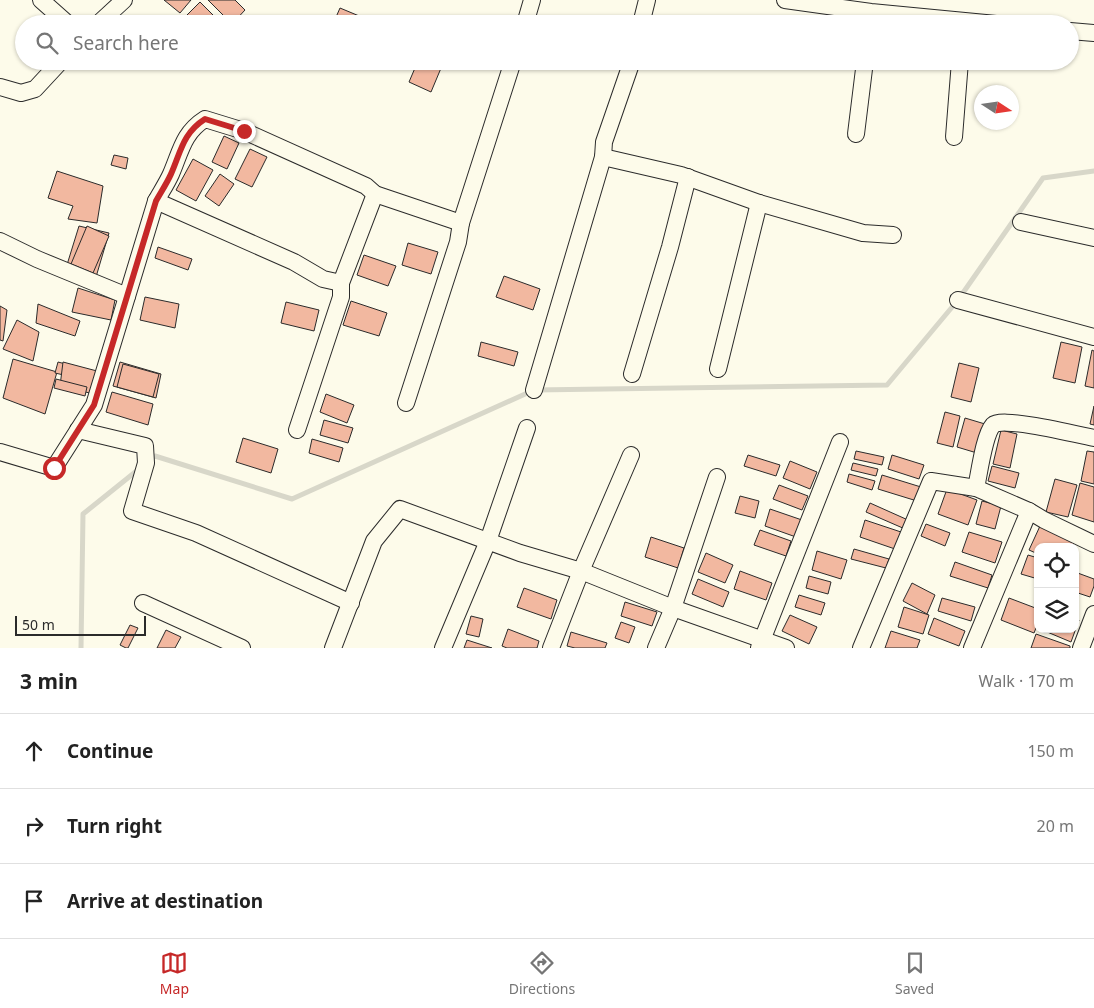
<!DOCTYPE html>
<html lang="en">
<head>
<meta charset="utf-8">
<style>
	body { margin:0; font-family:"Noto Sans",sans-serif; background:#f2f2f2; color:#222 }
	.controls { position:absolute; right:15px; bottom:15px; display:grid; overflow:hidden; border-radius:10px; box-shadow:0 1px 4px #0004 }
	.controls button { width:45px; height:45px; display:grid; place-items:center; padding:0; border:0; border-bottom:1px solid #e0e0e0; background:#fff; color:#222; font:25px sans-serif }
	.compass { position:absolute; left:974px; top:85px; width:45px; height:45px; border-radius:50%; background:#fff; box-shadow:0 1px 4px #0004; rotate:102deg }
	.scale { position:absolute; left:15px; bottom:12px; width:131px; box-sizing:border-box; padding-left:5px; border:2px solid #2b2b2b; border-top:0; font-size:14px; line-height:18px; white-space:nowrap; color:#2b2b2b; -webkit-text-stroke:4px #fdfbea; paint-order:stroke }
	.stop { position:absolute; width:15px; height:15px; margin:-11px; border:4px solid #c62828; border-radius:50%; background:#fff }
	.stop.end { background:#c62828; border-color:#fff; box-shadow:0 1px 5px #0008 }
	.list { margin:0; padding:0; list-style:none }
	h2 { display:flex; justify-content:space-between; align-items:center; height:65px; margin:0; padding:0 20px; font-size:21px }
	h2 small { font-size:16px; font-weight:400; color:#767676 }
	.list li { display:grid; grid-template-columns:32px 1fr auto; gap:15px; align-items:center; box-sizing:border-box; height:75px; padding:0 20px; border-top:1px solid #e0e0e0 }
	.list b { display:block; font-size:19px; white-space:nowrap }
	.list em { font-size:16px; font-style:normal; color:#767676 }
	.icon { flex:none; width:28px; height:28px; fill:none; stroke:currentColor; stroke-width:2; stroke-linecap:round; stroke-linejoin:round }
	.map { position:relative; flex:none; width:1094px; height:648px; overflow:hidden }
	.search { position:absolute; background:#fff; box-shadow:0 1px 4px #0004; left:15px; right:15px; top:15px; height:55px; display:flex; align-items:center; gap:12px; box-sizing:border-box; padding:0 18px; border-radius:28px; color:#767676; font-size:19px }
	.sheet { height:290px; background:#fff }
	nav { display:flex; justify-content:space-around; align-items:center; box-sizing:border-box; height:70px; border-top:1px solid #e0e0e0; background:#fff; font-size:14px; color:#767676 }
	nav a { display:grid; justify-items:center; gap:2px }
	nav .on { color:#c62828 }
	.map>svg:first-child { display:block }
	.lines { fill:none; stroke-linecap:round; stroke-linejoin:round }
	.stream { stroke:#d8d7c9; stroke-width:5 }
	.building { fill:#f2b8a0; stroke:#2b2b2b }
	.street-casing { stroke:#2b2b2b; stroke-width:18 }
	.street { stroke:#fdfbea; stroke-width:16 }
	.route { stroke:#c62828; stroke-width:6 }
</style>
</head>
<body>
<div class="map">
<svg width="1094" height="648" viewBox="0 0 1094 648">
	<rect width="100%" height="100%" fill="#fdfbea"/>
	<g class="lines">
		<!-- stream -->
		<g class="stream">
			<polyline points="149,460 155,456 292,499 534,390 887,385 958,300 1043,178 1094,171"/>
			<polyline points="81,648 83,514 139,469"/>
		</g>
	</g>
	<!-- building -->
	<g class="building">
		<polygon points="164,0 191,0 180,13"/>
		<polygon points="208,0 235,0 245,10 232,24"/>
		<polygon points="200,2 222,24 190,24 184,18"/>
		<polygon points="340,8 364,18 362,24 333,24"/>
		<polygon points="418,61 444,61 431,92 409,82"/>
		<polygon points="224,136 239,143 227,169 212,162"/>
		<polygon points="250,149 267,157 252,187 235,179"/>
		<polygon points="114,155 128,158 126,169 111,165"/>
		<polygon points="193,159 213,170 196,201 176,190"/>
		<polygon points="57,171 103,186 97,223 68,219 73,206 48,198"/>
		<polygon points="220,174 234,184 219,206 205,196"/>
		<polygon points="79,226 109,233 96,277 66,268"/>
		<polygon points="87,226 109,236 93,273 71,264"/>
		<polygon points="408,243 438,252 431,274 402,265"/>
		<polygon points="158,247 192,259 188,270 155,258"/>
		<polygon points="364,255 396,266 388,286 357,275"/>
		<polygon points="504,276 540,289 533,310 496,297"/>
		<polygon points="78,288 115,300 111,320 72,312"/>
		<polygon points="145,297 179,304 175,328 140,320"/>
		<polygon points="351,301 387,313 379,336 343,325"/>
		<polygon points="286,302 319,310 314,331 281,323"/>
		<polygon points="38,304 80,321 75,336 36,323"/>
		<polygon points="0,306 7,310 3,341 0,340"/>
		<polygon points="17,320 39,332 33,361 3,349"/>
		<polygon points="481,342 518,352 514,366 478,356"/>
		<polygon points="1061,342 1082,347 1075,383 1053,378"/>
		<polygon points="1092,350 1094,351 1094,388 1085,386"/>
		<polygon points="13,359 57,372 45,414 3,398"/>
		<polygon points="58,362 92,371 90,381 55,373"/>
		<polygon points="63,362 97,371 94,394 60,386"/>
		<polygon points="120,362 161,374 156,398 113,386"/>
		<polygon points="959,363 979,368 971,402 951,397"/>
		<polygon points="123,364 159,374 153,397 117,387"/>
		<polygon points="56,379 87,387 85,396 54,388"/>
		<polygon points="112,392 153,404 148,425 106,412"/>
		<polygon points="326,394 354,405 347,423 320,412"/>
		<polygon points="1094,406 1094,425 1090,424"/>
		<polygon points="945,412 960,416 953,447 937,443"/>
		<polygon points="965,418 985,424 977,453 957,447"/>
		<polygon points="324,420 353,428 348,443 320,435"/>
		<polygon points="1001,430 1017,434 1010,468 993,464"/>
		<polygon points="243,438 278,449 271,473 236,462"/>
		<polygon points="312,439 343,448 339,462 309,453"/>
		<polygon points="856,451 884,457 882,465 854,459"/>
		<polygon points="1087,451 1094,452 1094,484 1081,481"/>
		<polygon points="748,455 780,465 776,476 744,466"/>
		<polygon points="892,455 924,465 919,479 888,469"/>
		<polygon points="790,461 817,472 810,489 783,478"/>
		<polygon points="853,463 878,469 876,476 851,470"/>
		<polygon points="992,466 1019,473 1015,488 988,481"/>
		<polygon points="849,474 875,481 872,490 847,482"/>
		<polygon points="882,475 921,487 917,501 878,489"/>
		<polygon points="1055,479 1077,485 1068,517 1046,512"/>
		<polygon points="1080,483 1094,487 1094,522 1072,515"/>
		<polygon points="779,485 808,496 802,510 773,499"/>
		<polygon points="947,489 977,500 968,525 938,514"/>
		<polygon points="740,496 759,501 755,518 735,513"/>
		<polygon points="982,501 1001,506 995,529 976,524"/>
		<polygon points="870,503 908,520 905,529 866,512"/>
		<polygon points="770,509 802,520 796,537 765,526"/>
		<polygon points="865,520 901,532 895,549 860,537"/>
		<polygon points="926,524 950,533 945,546 921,536"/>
		<polygon points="1040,526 1074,542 1072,547 1038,547 1038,554 1029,550"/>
		<polygon points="760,530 791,541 786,556 754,545"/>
		<polygon points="969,532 1002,542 995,563 962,552"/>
		<polygon points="651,537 684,548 678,568 645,557"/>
		<polygon points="854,549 889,559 886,568 851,559"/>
		<polygon points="817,551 847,560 841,579 812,570"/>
		<polygon points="706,553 733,565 725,583 698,572"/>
		<polygon points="1028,555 1038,558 1038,579 1021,574"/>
		<polygon points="955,562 992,575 988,588 950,576"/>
		<polygon points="740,571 772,583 766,600 734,589"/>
		<polygon points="1075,572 1094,579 1094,586 1090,597 1075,592"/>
		<polygon points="809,576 831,582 828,594 806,588"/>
		<polygon points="698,579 729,592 723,607 692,594"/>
		<polygon points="912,583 935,595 927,614 903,601"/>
		<polygon points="524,588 557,600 551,619 517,607"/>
		<polygon points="799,595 825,603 821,615 795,607"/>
		<polygon points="942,598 975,607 971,621 938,611"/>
		<polygon points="1009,598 1038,609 1038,623 1034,633 1001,620"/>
		<polygon points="625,602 657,612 652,626 621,616"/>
		<polygon points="904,607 929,615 923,634 898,627"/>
		<polygon points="790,615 817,627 809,644 782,631"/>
		<polygon points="471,616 483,619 479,637 466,634"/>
		<polygon points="934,618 965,631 959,646 928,634"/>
		<polygon points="1075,619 1079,620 1071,642 1040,629 1075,629"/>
		<polygon points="621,622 635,627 629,643 615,638"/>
		<polygon points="130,625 138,628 128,648 126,648 120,645"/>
		<polygon points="508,629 539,641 537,648 507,648 502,646"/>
		<polygon points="166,630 181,637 175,648 157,648"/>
		<polygon points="891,631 920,640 917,648 885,648"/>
		<polygon points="571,632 607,643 605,648 575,648 567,646"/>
		<polygon points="1036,634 1070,646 1070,648 1031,648"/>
		<polygon points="467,640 492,648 464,648"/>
	</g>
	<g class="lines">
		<!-- street casing -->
		<g class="street-casing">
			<g id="street">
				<polyline points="41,0 68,24"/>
				<polyline points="785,0 871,12 996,24"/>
				<polyline points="98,24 124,0"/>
				<polyline points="525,24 532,0"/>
				<polyline points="641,24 647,0"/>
				<polyline points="1070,31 1094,33"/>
				<polyline points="0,87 21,93 35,89 61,61"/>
				<polyline points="856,134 865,61"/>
				<polyline points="954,137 960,61"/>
				<polyline points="603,157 681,175 759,203 863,233 893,235"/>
				<polyline points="156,201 294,262 323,279 341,283"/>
				<polyline points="1021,222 1094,238"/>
				<polyline points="0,241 37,259 127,296"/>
				<polyline points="958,300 1094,337"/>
				<polyline points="718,369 759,203"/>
				<polyline points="632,374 670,247 688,177"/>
				<polyline points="534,390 603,157 604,142 632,61"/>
				<polyline points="406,403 458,242 461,223 513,61"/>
				<polyline points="78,430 145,446 146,463 132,511 196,533 351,603"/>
				<polyline points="297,430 341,297 341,283 375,194"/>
				<path d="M 0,452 L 54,468 L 94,405 L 156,201 C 161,192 167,183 171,174 C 181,151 183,133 205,119 L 244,131 L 366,186 L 375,194 L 461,223"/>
				<path d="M 976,488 C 979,475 984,435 993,425 C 1002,416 1079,435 1094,438"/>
				<polyline points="143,603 242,648"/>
				<polyline points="333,648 374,541 400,509 520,553 581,571 673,608 786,648"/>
				<polyline points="443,648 488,541 527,428"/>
				<polyline points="551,648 581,571 631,455"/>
				<polyline points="656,648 673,608 717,477"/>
				<polyline points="759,648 840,442"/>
				<polyline points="861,648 931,481 976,488 1029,511 1044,520 1094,544"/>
				<polyline points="972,648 1029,511"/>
				<polyline points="1081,648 1094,614"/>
			</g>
		</g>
		<!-- street -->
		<use href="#street" class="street"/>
	</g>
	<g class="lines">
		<!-- route -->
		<path class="route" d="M 54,468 L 94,405 L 156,201 C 161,192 167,183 171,174 C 181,151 183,133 205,119 L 244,131"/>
	</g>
</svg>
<div class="controls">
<button><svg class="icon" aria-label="locate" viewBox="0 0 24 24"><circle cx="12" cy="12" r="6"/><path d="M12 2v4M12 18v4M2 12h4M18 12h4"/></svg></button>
<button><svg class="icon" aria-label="layers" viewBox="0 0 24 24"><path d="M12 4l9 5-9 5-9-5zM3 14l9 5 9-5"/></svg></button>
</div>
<svg class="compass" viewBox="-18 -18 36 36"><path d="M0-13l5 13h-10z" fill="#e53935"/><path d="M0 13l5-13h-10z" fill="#767676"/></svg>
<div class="scale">50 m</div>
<div class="stop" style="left:54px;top:468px"></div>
<div class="stop end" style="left:244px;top:131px"></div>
<div class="search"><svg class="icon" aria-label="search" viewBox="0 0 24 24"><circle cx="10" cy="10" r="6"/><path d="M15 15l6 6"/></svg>Search here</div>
</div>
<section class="sheet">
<h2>3 min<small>Walk · 170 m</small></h2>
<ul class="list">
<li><svg class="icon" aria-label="ahead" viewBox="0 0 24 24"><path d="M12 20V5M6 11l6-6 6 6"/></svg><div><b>Continue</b></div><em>150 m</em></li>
<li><svg class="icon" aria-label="right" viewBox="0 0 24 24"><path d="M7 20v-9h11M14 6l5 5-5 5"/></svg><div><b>Turn right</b></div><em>20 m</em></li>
<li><svg class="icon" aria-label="arrive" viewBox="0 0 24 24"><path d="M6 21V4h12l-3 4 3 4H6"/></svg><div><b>Arrive at destination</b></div></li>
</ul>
</section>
<nav>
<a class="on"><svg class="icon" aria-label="map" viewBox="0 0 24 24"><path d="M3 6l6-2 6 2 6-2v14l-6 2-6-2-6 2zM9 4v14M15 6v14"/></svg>Map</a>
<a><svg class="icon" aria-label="directions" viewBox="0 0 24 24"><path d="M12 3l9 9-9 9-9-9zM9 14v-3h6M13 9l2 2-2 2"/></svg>Directions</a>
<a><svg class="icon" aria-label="saved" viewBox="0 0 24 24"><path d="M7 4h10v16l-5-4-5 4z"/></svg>Saved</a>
</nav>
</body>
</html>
